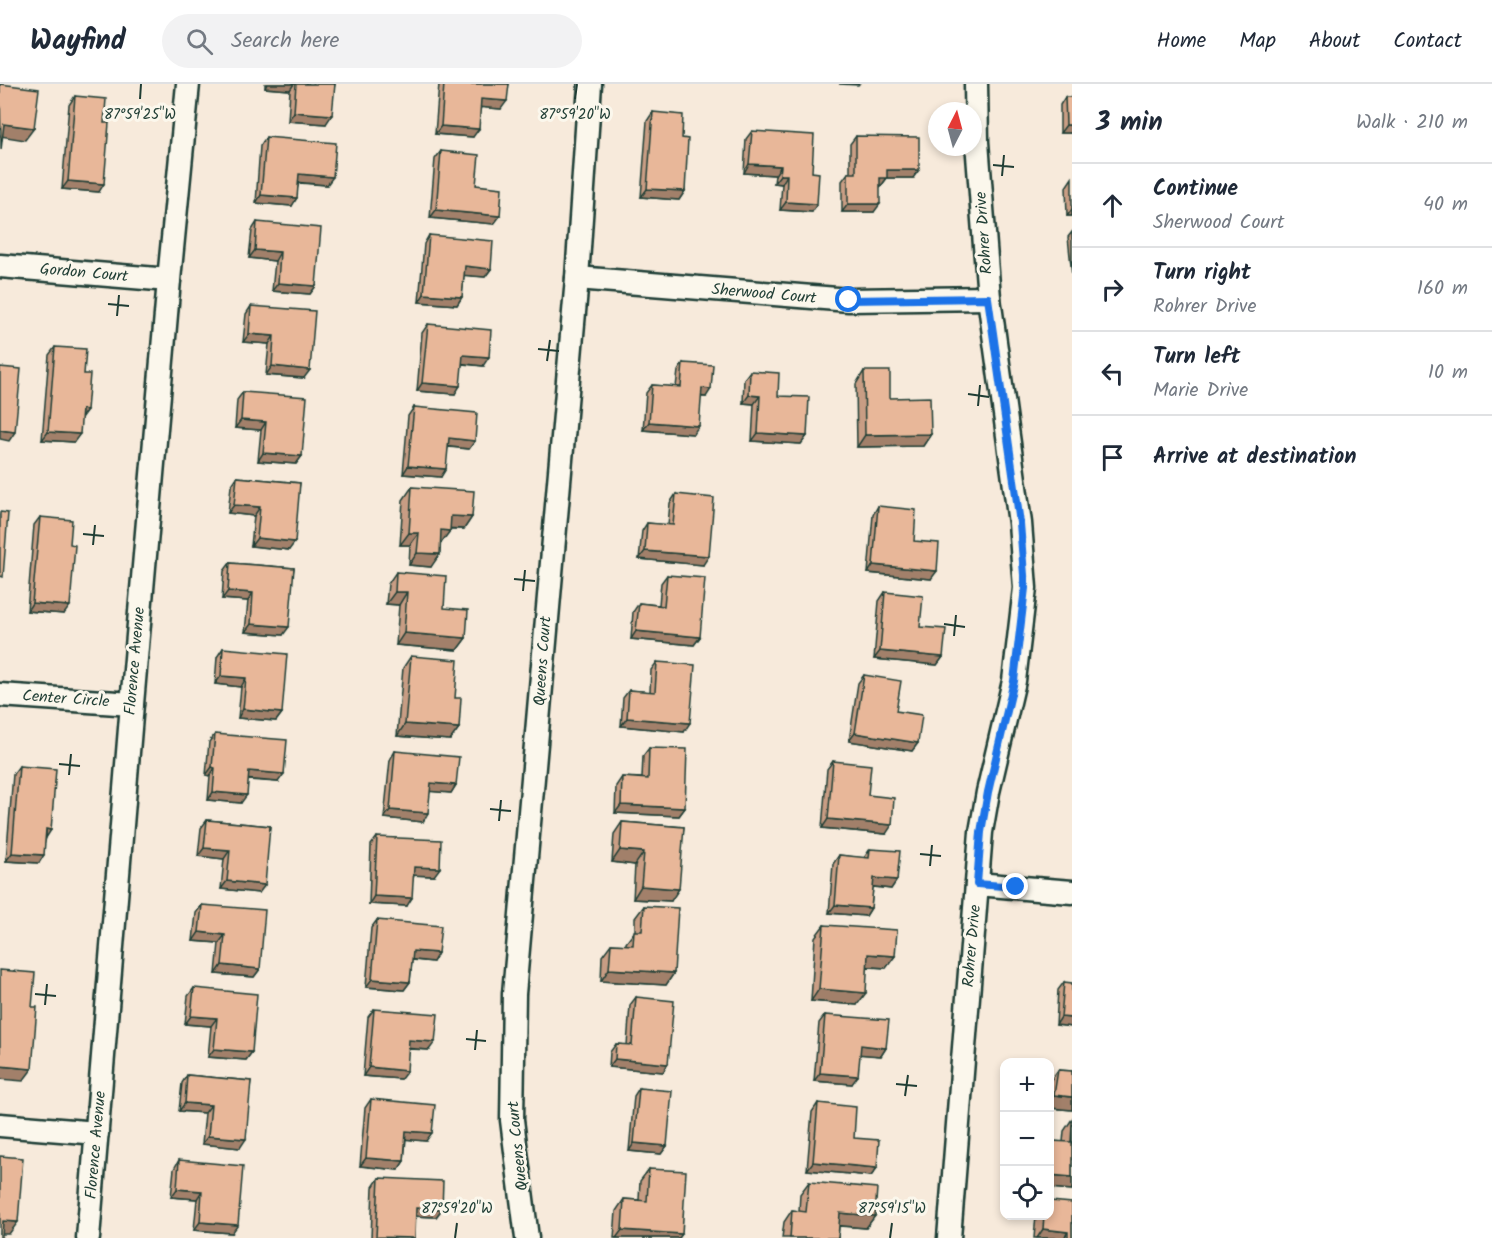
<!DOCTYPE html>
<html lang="en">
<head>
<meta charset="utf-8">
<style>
	body { margin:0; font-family:Kalam,sans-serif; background:#f2f2f3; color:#1f2937 }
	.controls { position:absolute; right:18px; bottom:18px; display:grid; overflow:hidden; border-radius:12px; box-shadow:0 3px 9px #0003 }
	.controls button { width:54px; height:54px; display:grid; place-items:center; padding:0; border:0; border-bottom:2px solid #e0e1e3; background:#fff; color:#1f2937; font:30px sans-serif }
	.compass { position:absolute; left:928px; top:18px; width:54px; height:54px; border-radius:50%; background:#fff; box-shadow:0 3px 9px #0003; rotate:6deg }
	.stop { position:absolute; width:18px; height:18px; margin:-14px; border:4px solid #1a73e8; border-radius:50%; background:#fff }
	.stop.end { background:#1a73e8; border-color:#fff; box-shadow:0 2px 6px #0008 }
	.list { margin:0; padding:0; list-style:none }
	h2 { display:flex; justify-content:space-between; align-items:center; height:78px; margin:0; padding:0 24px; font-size:26px }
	h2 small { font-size:20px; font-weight:400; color:#747a83 }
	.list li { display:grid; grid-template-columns:39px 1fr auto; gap:18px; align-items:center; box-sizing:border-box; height:84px; padding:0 24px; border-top:2px solid #e0e1e3 }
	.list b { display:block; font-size:22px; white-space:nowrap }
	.list p { margin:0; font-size:20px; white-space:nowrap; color:#747a83 }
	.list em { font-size:20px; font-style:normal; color:#747a83 }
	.icon { flex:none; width:33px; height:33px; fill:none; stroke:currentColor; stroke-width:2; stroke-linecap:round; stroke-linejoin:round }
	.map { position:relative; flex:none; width:1072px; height:1154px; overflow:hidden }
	header { display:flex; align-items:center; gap:36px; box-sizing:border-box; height:84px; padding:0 30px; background:#fff; border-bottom:2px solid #e0e1e3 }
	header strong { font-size:28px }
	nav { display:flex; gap:33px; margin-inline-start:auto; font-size:21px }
	.search { width:420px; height:54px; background:#f2f2f3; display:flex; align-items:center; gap:15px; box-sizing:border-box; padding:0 21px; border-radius:33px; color:#747a83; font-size:22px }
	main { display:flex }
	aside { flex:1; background:#fff }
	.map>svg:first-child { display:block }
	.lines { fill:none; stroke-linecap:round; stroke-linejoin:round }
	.minor-casing { stroke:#1f3d34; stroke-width:27 }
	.minor { stroke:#fbf7ec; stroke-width:22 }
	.wall { fill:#c89d84; stroke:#1f3d34; stroke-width:1.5 }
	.shaded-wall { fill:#a2806b; stroke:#1f3d34; stroke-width:1.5 }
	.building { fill:#e8b799; stroke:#1f3d34; stroke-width:1.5 }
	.route { stroke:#1a73e8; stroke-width:8 }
	.ticks { fill:none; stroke:#1f3d34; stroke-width:2 }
	.labels { text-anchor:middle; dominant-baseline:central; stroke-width:6; stroke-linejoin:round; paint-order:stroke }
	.street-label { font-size:16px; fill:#1f3d34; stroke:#fbf7ec }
	.ticks-label { font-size:15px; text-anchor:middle; fill:#1f3d34; stroke:#fbf7ec; stroke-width:6; stroke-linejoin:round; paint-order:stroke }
</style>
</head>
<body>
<header>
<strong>Wayfind</strong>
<div class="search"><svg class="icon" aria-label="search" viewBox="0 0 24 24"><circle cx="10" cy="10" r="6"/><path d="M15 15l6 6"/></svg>Search here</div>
<nav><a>Home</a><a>Map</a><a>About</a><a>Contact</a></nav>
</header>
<main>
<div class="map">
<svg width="1072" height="1154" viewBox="0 0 1072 1154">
	<rect width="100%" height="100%" fill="#f7eadb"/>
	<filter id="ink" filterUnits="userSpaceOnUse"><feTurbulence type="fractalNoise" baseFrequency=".0167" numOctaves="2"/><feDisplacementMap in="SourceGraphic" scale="12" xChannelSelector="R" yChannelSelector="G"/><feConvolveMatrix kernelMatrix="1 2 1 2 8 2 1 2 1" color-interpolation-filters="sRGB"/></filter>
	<g filter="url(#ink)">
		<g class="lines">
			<!-- minor casing -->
			<g class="minor-casing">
				<g id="minor">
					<polyline points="0,182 169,196"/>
					<polyline points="577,194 849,216 989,214"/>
					<polyline points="0,611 132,620"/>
					<polyline points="977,800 1072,808"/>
					<polyline points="0,1041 97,1049"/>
					<polyline points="88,1154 132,620 169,196 188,0"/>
					<polyline points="527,1154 512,1036 514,910 577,194 590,0"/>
					<polyline points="949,1154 981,748 988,708 1014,597 1025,504 1020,439 989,214 977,58 976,0"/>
				</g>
			</g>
			<!-- minor -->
			<use href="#minor" class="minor"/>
		</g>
		<!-- wall -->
		<g class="wall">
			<polygon points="265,0 335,0 326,40 288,37 290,6 265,4"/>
			<polygon points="439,0 509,0 501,25 481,23 473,53 435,50"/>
			<polygon points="75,12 104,39 99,108 62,105 69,21"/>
			<polygon points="1065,13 1072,49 1060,49 1060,21"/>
			<polygon points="653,28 682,54 685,107 679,116 641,113 647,37"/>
			<polygon points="752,47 812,88 812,128 780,126 782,100 774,99 775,91 744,89 746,55"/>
			<polygon points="856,52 913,94 887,94 881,102 880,102 874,128 842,128 842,97 848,89 850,89 850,60"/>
			<polygon points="266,53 327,101 299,99 292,122 256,119 260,62"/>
			<polygon points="441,67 476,101 494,140 430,134 435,75"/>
			<polygon points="1072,94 1072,132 1067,132 1066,103"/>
			<polygon points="257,138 316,202 310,210 272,207 275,177 249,174 252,146"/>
			<polygon points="1072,148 1072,192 1068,153"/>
			<polygon points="429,151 491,185 485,193 464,191 462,213 457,221 419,218 424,160"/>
			<polygon points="251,222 304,294 266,291 269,260 243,258 246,230"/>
			<polygon points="428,240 483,282 462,280 455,310 417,307 422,249"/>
			<polygon points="55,263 84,290 81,334 74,358 42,356 49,271"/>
			<polygon points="683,279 706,313 701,313 693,350 643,346 646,309 652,301 676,303 678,287"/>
			<polygon points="750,287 778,312 807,352 801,360 752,357 754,320 743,319 744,295"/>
			<polygon points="864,287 890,314 931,350 923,362 857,363 856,300"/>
			<polygon points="243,308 302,372 296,380 258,377 261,346 235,344 237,316"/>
			<polygon points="414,323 475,357 469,365 448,363 441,393 403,390 408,332"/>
			<polygon points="237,393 300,399 289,466 251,462 254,432 228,429 231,402"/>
			<polygon points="412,403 472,433 464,445 450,445 441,459 431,483 409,481 410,461 400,461 403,416"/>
			<polygon points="676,410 703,481 639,475 642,447 647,439 668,441 670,419"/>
			<polygon points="878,422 914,457 931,495 868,489 873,431"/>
			<polygon points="40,433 64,530 27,527 34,441"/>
			<polygon points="230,479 294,484 283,551 245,548 248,517 222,515 224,487"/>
			<polygon points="396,488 444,524 466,554 457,566 396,561 399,521 386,520 388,500"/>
			<polygon points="667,491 700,553 694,561 631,555 633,528 639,519 659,521 661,499"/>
			<polygon points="885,508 920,543 943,573 937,581 874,575 879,517"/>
			<polygon points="223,564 282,629 276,637 238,634 241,603 215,600 217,573"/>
			<polygon points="411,572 455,614 459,644 450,656 397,652 403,584"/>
			<polygon points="657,578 684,648 621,642 623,614 629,606 650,608 651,586"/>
			<polygon points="864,591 896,627 918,659 912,667 849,657 858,599"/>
			<polygon points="215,650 278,698 248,696 241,719 208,716 210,692 206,691 209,658"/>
			<polygon points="649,664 685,724 679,732 615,729 616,702 622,693 642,694 643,672"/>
			<polygon points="395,667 456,701 451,709 430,707 423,738 384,734 390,676"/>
			<polygon points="833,677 886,750 822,744 827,685"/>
			<polygon points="19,682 46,754 39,779 6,777 13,690"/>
			<polygon points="207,736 270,742 259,809 221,805 224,775 198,772 201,744"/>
			<polygon points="622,738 684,743 671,817 633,815 635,781 612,778 614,750"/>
			<polygon points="377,753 434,792 414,791 407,822 369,820 371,761"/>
			<polygon points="870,765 897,796 891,805 873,803 871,824 866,832 829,829 833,780 839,771 864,774"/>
			<polygon points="202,821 260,885 254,893 216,890 219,859 193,857 196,829"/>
			<polygon points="644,822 674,889 666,901 601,897 602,872 611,860 626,861 626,859 635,847 635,834"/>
			<polygon points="377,836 438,869 433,878 412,876 410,898 404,906 366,903 371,844"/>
			<polygon points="824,841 895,872 886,884 868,883 857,921 811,917 815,853"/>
			<polygon points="1064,898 1072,943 1056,941 1058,906"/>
			<polygon points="194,904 252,968 246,976 208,973 211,942 185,940 188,912"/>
			<polygon points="636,913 663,988 609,983 610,968 616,960 627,961 630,921"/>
			<polygon points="374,925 429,966 409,965 401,995 363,992 368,933"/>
			<polygon points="825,931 886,964 881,972 860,970 852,1000 814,997 819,939"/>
			<polygon points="1058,986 1072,987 1072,1026 1050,1024 1050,997"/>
			<polygon points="187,991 251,997 240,1064 202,1060 205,1029 179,1027 182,999"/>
			<polygon points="639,1004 667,1062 661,1070 629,1067 634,1012"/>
			<polygon points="371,1015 426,1057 406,1055 404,1077 398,1086 360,1082 365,1024"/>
			<polygon points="818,1019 854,1054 877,1084 871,1092 807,1086 812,1028"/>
			<polygon points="1072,1035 1072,1106 1050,1104 1050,1060 1051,1057 1063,1058 1064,1047"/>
			<polygon points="179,1076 232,1149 194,1146 197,1115 171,1113 174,1085"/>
			<polygon points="649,1085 682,1150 679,1154 614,1154 616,1127 624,1115 639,1116 640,1097"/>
			<polygon points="379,1094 442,1125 436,1133 415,1132 415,1154 371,1154 373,1103"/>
			<polygon points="809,1098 875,1132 866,1144 839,1142 838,1154 782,1154 784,1138 792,1126 799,1127 800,1110"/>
			<polygon points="1072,1119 1072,1154 1034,1154 1036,1131 1050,1131"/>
		</g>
		<!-- shaded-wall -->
		<g class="shaded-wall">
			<polygon points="267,0 294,0 290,6 265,4"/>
			<polygon points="839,0 859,0 858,1"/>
			<polygon points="481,15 507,17 501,25 476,23"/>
			<polygon points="294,28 332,31 326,40 288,37"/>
			<polygon points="4,40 34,44 25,56 0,52"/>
			<polygon points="1066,41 1072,41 1072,49 1060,49"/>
			<polygon points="441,42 479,45 473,53 435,50"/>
			<polygon points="749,80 781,82 775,91 744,89"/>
			<polygon points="887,86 919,86 913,94 885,94 887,94 881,102 874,102"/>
			<polygon points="299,90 333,93 327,101 294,98"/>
			<polygon points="780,91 787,91 782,100 774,99"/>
			<polygon points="68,97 104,100 99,108 62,105"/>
			<polygon points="647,105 685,107 679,116 641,113"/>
			<polygon points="261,111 297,114 292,122 256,119"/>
			<polygon points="786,118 817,120 812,128 780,126"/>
			<polygon points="848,120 880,120 874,128 842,128"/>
			<polygon points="1072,125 1072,132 1067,132"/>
			<polygon points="436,126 500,132 494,140 430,134"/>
			<polygon points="255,166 280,168 275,177 249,174"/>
			<polygon points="465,182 491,185 485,193 459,191"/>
			<polygon points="278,199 316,202 310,210 272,207"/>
			<polygon points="424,210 462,213 457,221 419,218"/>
			<polygon points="249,250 274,252 269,260 243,258"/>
			<polygon points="463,271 489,273 483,282 458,279"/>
			<polygon points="272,282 310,286 304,294 266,291"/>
			<polygon points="422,299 460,302 455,310 417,307"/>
			<polygon points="702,304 711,305 706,313 696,312"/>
			<polygon points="749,311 760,312 754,320 743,319"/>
			<polygon points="82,325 87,326 81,334"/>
			<polygon points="241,336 266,338 261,346 235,344"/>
			<polygon points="649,338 699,342 693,350 643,346"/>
			<polygon points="0,346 15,348 9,357 0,355"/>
			<polygon points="48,348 80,350 74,358 42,356"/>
			<polygon points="758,349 807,352 801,360 752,357"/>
			<polygon points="931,350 923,362 857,363 865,351"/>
			<polygon points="449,354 475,357 469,365 443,362"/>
			<polygon points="263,369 302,372 296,380 258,377"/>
			<polygon points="408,382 446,385 441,393 403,390"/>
			<polygon points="234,421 260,423 254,432 228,429"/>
			<polygon points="451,432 472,433 464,445 442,444"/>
			<polygon points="441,446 450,447 441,459 433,458"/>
			<polygon points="409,449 419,449 410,461 400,461"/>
			<polygon points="257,454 295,458 289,466 251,462"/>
			<polygon points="645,467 709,472 703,481 639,475"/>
			<polygon points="417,469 440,470 431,483 409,481"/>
			<polygon points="873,481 937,487 931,495 868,489"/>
			<polygon points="228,507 253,509 248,517 222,515"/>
			<polygon points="395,508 407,508 399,521 386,520"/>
			<polygon points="32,519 70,522 64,530 27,527"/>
			<polygon points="251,540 289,543 283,551 245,548"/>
			<polygon points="636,547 700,553 694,561 631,555"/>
			<polygon points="404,549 466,554 457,566 396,561"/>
			<polygon points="880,567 943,573 937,581 874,575"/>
			<polygon points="221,592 246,594 241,603 215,600"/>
			<polygon points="243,625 282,629 276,637 238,634"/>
			<polygon points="627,634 690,639 684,648 621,642"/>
			<polygon points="405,640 459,644 450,656 397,652"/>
			<polygon points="855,649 918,659 912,667 849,657"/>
			<polygon points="212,683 215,684 210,692 206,691"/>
			<polygon points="249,687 284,690 278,698 243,695"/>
			<polygon points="431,699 456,701 451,709 425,707"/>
			<polygon points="213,708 247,711 241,719 208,716"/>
			<polygon points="621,721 685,724 679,732 615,729"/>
			<polygon points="390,726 428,729 423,738 384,734"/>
			<polygon points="828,735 892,741 886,750 822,744"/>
			<polygon points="46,745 51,746 46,754"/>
			<polygon points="204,764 230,766 224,775 198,772"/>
			<polygon points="620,766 644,768 635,781 612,778"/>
			<polygon points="12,769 44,771 39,779 6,777"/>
			<polygon points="414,783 440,784 434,792 408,791"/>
			<polygon points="874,794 897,796 891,805 868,802"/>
			<polygon points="227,797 265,801 259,809 221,805"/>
			<polygon points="641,802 679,805 671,817 633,815"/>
			<polygon points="374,812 412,814 407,822 369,820"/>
			<polygon points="835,821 871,824 866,832 829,829"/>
			<polygon points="199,848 225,851 219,859 193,857"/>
			<polygon points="413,867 438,869 433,878 407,875"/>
			<polygon points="868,870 895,872 886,884 860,882"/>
			<polygon points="222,881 260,885 254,893 216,890"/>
			<polygon points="609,885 674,889 666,901 601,897"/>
			<polygon points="372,895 410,898 404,906 366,903"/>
			<polygon points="819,905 866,909 857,921 811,917"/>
			<polygon points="191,932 217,934 211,942 185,940"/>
			<polygon points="1061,933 1072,934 1072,943 1056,941"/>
			<polygon points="409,956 435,958 429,966 404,964"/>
			<polygon points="861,961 886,964 881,972 855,970"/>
			<polygon points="214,965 252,968 246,976 208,973"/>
			<polygon points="615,975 668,980 663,988 609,983"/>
			<polygon points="0,982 32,985 23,997 0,995"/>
			<polygon points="369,983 407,987 401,995 363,992"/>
			<polygon points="820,989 858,992 852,1000 814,997"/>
			<polygon points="1054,1011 1072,1013 1072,1026 1050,1024 1050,1018"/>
			<polygon points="185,1019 211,1021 205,1029 179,1027"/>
			<polygon points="406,1047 432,1049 426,1057 401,1055"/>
			<polygon points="208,1052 246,1055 240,1064 202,1060"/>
			<polygon points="634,1059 667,1062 661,1070 629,1067"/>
			<polygon points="366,1074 404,1077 398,1086 360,1082"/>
			<polygon points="813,1078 877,1084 871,1092 807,1086"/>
			<polygon points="1050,1091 1072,1093 1072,1106 1050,1104"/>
			<polygon points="177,1105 202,1107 197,1115 171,1113"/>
			<polygon points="416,1124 442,1125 436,1133 410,1132"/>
			<polygon points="840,1129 875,1132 866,1144 832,1141"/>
			<polygon points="3,1137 18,1138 9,1150 0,1150"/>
			<polygon points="200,1138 238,1141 232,1149 194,1146"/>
			<polygon points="1043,1145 1068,1148 1064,1154 1037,1154"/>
			<polygon points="622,1146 682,1150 679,1154 616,1154"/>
		</g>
		<!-- building -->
		<g class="building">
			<polygon points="0,0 39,5 34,44 4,40 1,66"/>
			<polygon points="296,0 335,0 332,31 294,28"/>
			<polygon points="444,0 509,0 507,17 481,15 479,45 441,42"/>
			<polygon points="75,12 106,15 104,39 109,39 104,100 68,97"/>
			<polygon points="1065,13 1072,13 1072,41 1066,41"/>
			<polygon points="653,28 683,31 682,54 688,55 685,107 647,105"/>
			<polygon points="752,47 814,51 812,88 819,89 817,120 786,118 787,91 780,91 781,82 749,80"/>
			<polygon points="856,52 919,53 919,86 887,86 887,94 880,94 880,120 848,120 848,89 856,89"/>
			<polygon points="266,53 336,59 333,93 299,90 297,114 261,111"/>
			<polygon points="441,67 479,71 476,101 502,104 500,132 436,126"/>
			<polygon points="257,138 321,144 316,202 278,199 280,168 255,166"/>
			<polygon points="429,151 493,157 491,185 465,182 462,213 424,210"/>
			<polygon points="251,222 315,227 310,286 272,282 274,252 249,250"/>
			<polygon points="428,240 491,246 489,273 463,271 460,302 422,299"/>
			<polygon points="55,263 86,265 84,290 90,290 87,326 82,325 80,350 48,348"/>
			<polygon points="683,279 713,281 711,305 702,304 699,342 649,338 652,301 681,303"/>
			<polygon points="0,283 21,285 15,348 0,346"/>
			<polygon points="750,287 779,289 778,312 809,313 807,352 758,349 760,312 749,311"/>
			<polygon points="864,287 890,287 890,314 930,313 931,350 865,351"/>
			<polygon points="243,308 307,313 302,372 263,369 266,338 241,336"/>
			<polygon points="414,323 477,329 475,357 449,354 446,385 408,382"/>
			<polygon points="237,393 300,399 295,458 257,454 260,423 234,421"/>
			<polygon points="412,403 474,407 472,433 451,432 450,447 441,446 440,470 417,469 419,449 409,449"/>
			<polygon points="676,410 714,414 709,472 645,467 647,439 673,441"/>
			<polygon points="878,422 916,426 914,457 939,459 937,487 873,481"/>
			<polygon points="0,428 8,429 3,493 0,492"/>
			<polygon points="40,433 72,436 70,460 75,461 70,522 32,519"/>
			<polygon points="230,479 294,484 289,543 251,540 253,509 228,507"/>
			<polygon points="396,488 446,492 444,524 468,526 466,554 404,549 407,508 395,508"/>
			<polygon points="667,491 705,494 700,553 636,547 639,519 664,522"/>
			<polygon points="885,508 923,512 920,543 946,545 943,573 880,567"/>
			<polygon points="223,564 287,570 282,629 243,625 246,594 221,592"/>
			<polygon points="411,572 458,576 455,614 461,614 459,644 405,640"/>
			<polygon points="657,578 695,581 690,639 627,634 629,606 655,608"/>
			<polygon points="864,591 901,597 896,627 922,631 918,659 855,649"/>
			<polygon points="215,650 287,656 284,690 249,687 247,711 213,708 215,684 212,683"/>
			<polygon points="649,664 687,665 685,724 621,721 622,693 648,695"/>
			<polygon points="395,667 459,673 456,701 431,699 428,729 390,726"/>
			<polygon points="833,677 871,681 868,711 894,714 892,741 828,735"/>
			<polygon points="19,682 56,685 51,746 46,745 44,771 12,769"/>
			<polygon points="207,736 270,742 265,801 227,797 230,766 204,764"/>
			<polygon points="622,738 684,743 679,805 641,802 644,768 620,766"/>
			<polygon points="377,753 441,756 440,784 414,783 412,814 374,812"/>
			<polygon points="870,765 900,767 897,796 874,794 871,824 835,821 839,771 869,774"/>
			<polygon points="202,821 265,826 260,885 222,881 225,851 199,848"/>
			<polygon points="644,822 678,824 674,889 609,885 611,860 633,861 634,847 642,847"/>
			<polygon points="377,836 441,842 438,869 413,867 410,898 372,895"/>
			<polygon points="824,841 897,846 895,872 868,870 866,909 819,905"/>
			<polygon points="0,886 35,889 32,923 37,923 32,985 0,982"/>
			<polygon points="1064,898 1072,899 1072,934 1061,933"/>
			<polygon points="194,904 257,910 252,968 214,965 217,934 191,932"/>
			<polygon points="636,913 674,917 668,980 615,975 616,960 632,961"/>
			<polygon points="374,925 438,930 435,958 409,956 407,987 369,983"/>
			<polygon points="825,931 889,936 886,964 861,961 858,992 820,989"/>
			<polygon points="1058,986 1072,987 1072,1013 1054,1011"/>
			<polygon points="187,991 251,997 246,1055 208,1052 211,1021 185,1019"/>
			<polygon points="639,1004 672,1007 667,1062 634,1059"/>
			<polygon points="371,1015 435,1021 432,1049 406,1047 404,1077 366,1074"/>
			<polygon points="818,1019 856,1023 854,1054 879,1056 877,1084 813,1078"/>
			<polygon points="1072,1040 1072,1093 1050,1091 1051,1057 1071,1058"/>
			<polygon points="0,1072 23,1074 18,1138 3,1137 2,1154 0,1154"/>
			<polygon points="179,1076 243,1082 238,1141 200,1138 202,1107 177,1105"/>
			<polygon points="649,1085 686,1087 682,1150 622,1146 624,1115 647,1117"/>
			<polygon points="379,1094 443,1097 442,1125 416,1124 415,1154 376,1153"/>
			<polygon points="809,1098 877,1104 875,1132 840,1129 838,1154 790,1154 792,1126 806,1128"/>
			<polygon points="1050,1117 1072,1119 1072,1154 1068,1154 1068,1148 1043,1145 1044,1131 1050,1131"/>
		</g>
	</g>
	<g class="lines" filter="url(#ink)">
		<!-- route -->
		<polyline class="route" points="849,216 988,214 1020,439 1025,504 1014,597 988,708 981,748 977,800 1016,803"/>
	</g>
	<!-- ticks -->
	<path class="ticks" d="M 140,15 L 141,0M 575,15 L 577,0M 993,81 L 1014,83M 1002,92 L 1004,71M 108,220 L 129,222M 117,232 L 119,211M 538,265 L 559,267M 547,277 L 550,256M 968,310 L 989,313M 978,322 L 980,301M 83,450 L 104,452M 93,461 L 95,441M 514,495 L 535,497M 523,507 L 525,486M 944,540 L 965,543M 954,552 L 956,531M 59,680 L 80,682M 69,691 L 71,670M 490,725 L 511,727M 499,737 L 501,716M 920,770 L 941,772M 930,782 L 932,761M 35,910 L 56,912M 45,921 L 47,900M 466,955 L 486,957M 475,966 L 477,946M 896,1000 L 917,1002M 905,1012 L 908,991M 455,1154 L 457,1139M 890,1154 L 892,1139"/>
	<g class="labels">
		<!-- street labels -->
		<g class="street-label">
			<text transform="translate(984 149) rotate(-94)">Rohrer Drive</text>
			<text transform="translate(84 189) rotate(5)">Gordon Court</text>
			<text transform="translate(764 210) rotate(5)">Sherwood Court</text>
			<text transform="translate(135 577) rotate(-85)">Florence Avenue</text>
			<text transform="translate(543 577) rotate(-86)">Queens Court</text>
			<text transform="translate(66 615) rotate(4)">Center Circle</text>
			<text transform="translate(972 862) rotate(-85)">Rohrer Drive</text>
			<text transform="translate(96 1061) rotate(-85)">Florence Avenue</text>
			<text transform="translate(518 1062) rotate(-96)">Queens Court</text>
		</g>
	</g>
	<g class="ticks-label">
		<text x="140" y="35">87°59'25"W</text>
		<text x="575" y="35">87°59'20"W</text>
		<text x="457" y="1129">87°59'20"W</text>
		<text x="892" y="1129">87°59'15"W</text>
	</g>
</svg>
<div class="controls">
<button>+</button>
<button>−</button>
<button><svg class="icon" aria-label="locate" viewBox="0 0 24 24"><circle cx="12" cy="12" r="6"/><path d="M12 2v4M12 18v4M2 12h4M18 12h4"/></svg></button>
</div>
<svg class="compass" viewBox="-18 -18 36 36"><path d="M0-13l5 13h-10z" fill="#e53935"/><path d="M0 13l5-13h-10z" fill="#747a83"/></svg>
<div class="stop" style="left:849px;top:216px"></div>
<div class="stop end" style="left:1016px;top:803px"></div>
</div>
<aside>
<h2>3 min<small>Walk · 210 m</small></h2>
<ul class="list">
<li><svg class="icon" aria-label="ahead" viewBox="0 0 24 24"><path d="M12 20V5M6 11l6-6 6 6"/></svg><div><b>Continue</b><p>Sherwood Court</p></div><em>40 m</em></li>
<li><svg class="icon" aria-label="right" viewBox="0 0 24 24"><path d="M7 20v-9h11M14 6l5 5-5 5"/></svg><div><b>Turn right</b><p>Rohrer Drive</p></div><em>160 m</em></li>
<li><svg class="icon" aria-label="left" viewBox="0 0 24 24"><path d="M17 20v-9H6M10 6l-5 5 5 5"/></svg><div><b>Turn left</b><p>Marie Drive</p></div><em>10 m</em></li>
<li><svg class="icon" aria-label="arrive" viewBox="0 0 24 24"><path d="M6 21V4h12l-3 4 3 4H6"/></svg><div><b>Arrive at destination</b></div></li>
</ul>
</aside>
</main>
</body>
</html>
